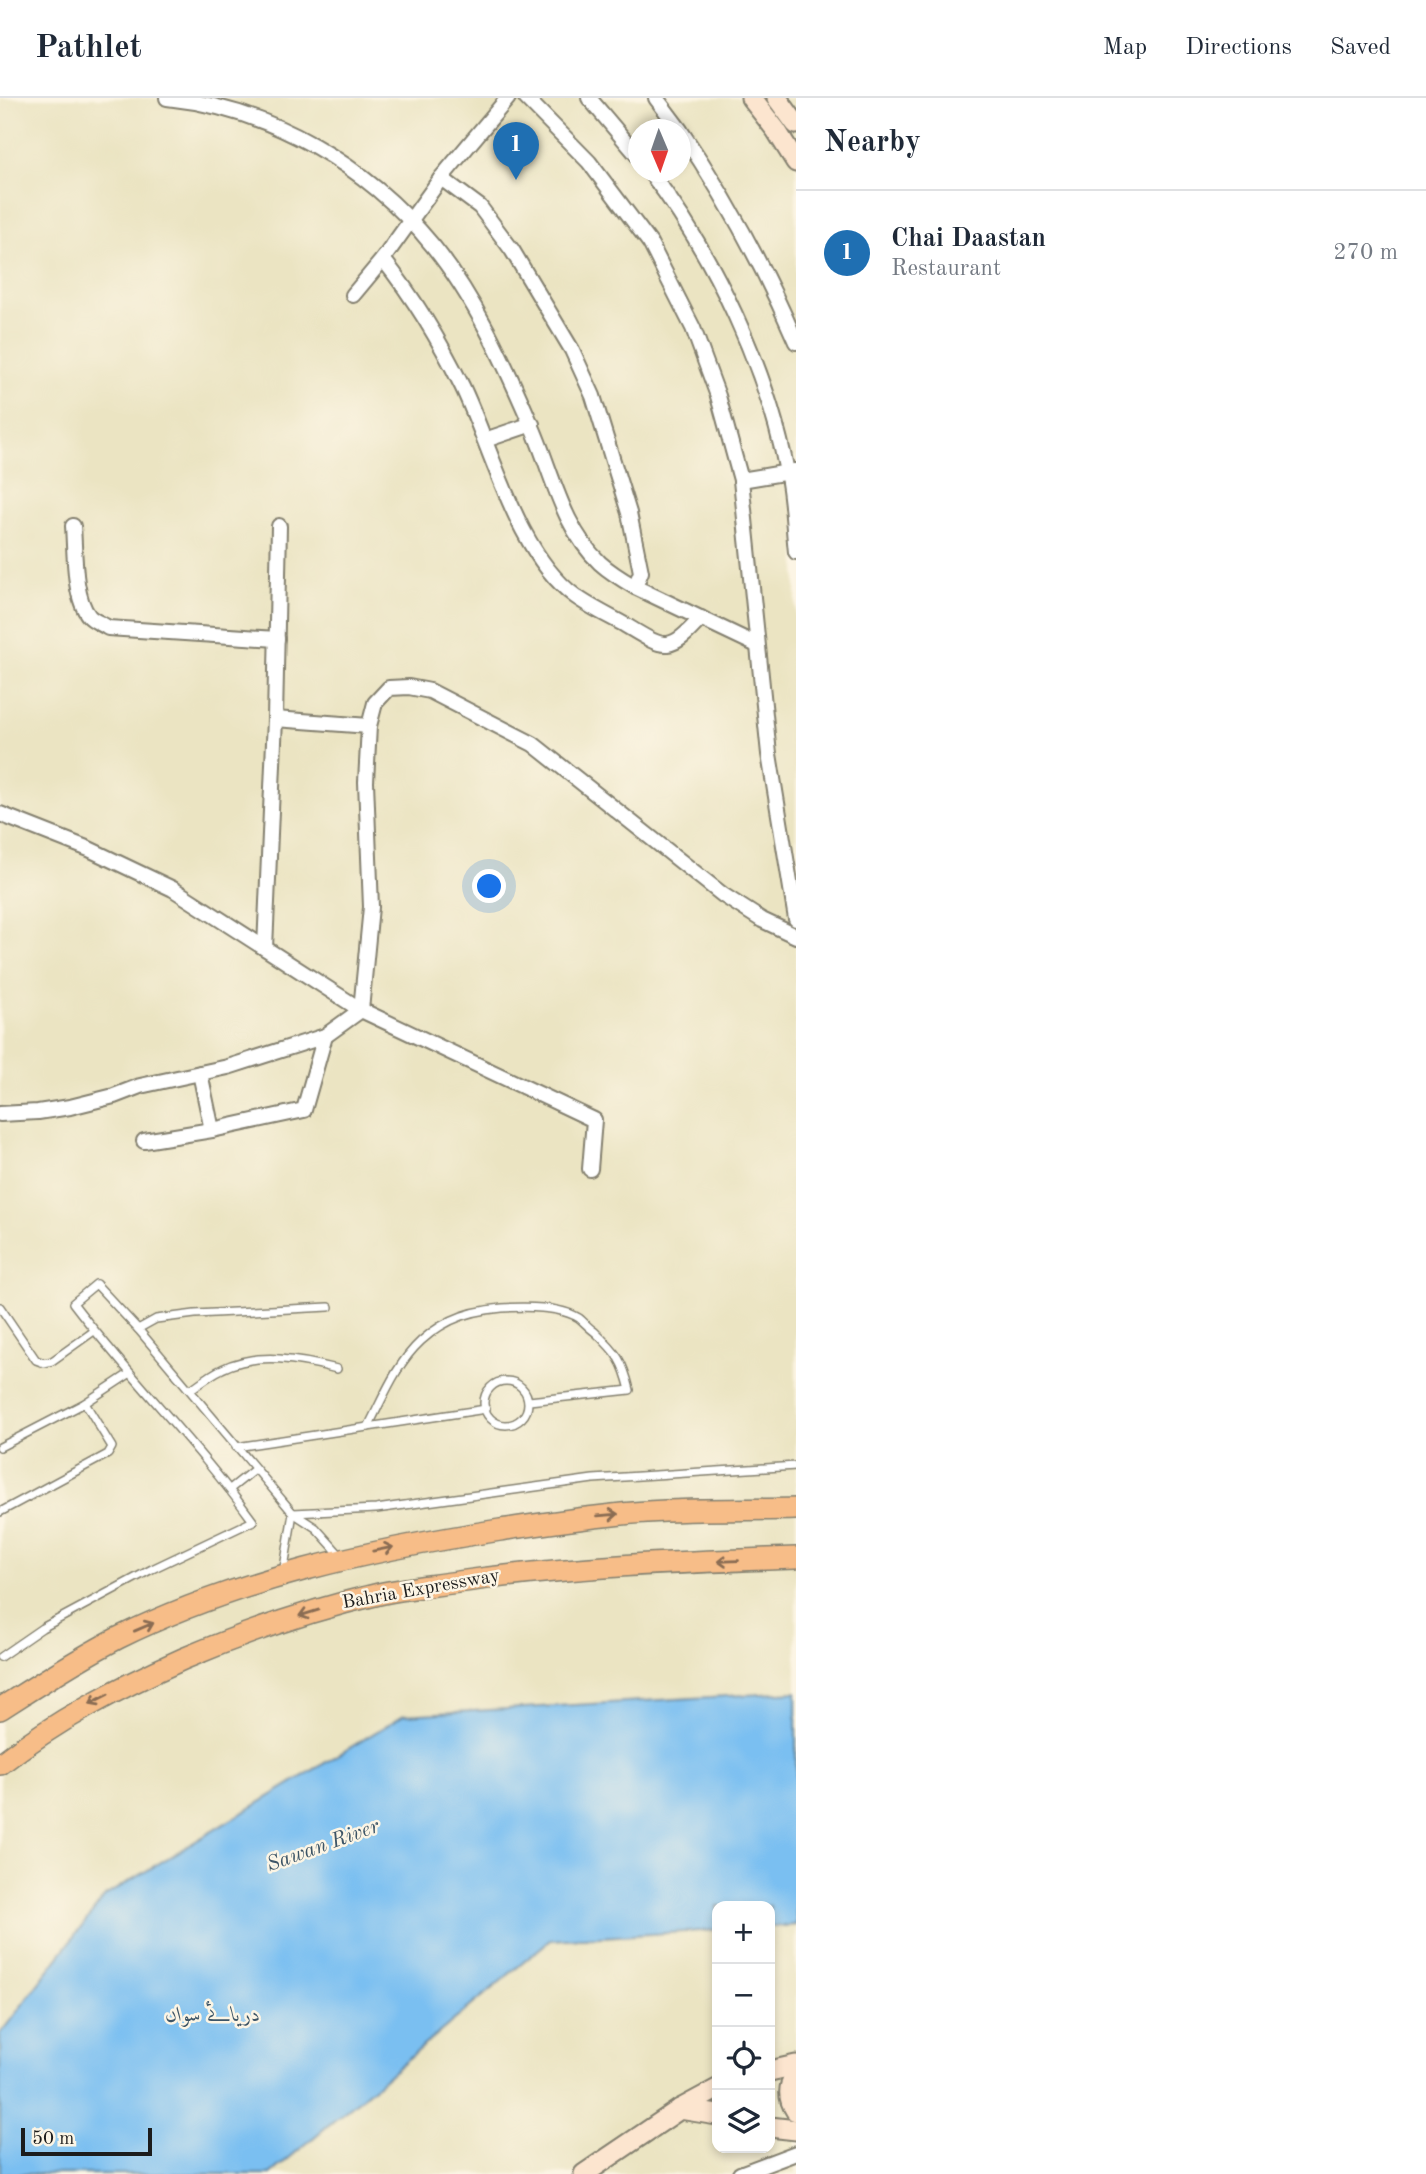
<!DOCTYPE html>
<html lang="en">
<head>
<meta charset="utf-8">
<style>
	body { margin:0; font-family:"Old Standard TT",Amiri,serif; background:#f6f6f7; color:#1f2937 }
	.controls { position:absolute; right:21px; bottom:21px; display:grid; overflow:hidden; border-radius:14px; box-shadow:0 4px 10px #0003 }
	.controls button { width:63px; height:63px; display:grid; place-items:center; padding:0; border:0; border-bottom:2px solid #e0e1e3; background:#fff; color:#1f2937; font:35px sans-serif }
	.compass { position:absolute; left:628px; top:21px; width:63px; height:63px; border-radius:50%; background:#fff; box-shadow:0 4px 10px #0003; rotate:178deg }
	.scale { position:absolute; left:21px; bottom:18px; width:131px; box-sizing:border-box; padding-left:7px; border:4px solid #1c1c1c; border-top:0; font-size:19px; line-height:24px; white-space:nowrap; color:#1c1c1c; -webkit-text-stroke:5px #fcf5e5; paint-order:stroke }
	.you { position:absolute; left:490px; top:789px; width:24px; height:24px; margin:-18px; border:5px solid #fff; border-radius:50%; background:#1a73e8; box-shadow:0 0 0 10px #1a73e833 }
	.badge { display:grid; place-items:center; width:46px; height:46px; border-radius:50%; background:#1f6fb2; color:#fff; font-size:23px; font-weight:700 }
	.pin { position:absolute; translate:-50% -58px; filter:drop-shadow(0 2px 4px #0008) }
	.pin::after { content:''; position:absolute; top:37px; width:24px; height:21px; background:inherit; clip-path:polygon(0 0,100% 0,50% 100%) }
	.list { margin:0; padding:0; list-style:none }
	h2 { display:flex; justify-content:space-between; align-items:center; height:91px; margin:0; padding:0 28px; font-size:30px }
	h2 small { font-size:23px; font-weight:400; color:#747a83 }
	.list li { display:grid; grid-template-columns:46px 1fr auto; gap:21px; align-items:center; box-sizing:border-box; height:126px; padding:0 28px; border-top:2px solid #e0e1e3 }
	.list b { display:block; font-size:26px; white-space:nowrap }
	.list p { margin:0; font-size:23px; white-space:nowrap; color:#747a83 }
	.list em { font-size:23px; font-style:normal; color:#747a83 }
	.icon { flex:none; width:38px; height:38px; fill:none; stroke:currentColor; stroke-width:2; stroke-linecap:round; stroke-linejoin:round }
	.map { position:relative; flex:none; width:796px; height:2076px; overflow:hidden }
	header { display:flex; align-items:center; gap:42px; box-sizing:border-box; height:98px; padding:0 35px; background:#fff; border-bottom:2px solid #e0e1e3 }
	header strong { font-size:33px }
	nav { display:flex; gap:38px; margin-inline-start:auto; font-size:24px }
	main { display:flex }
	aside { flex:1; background:#fff }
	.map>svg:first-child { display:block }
	.water { fill:#7abff1; stroke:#4b6e86; stroke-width:2 }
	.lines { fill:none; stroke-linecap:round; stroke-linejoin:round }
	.service-casing { stroke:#84806f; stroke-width:10 }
	.minor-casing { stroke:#84806f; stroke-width:18 }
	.secondary-casing { stroke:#84806f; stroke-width:23 }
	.primary-casing { stroke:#84806f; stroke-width:24 }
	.service { stroke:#fff; stroke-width:7 }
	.minor { stroke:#fff; stroke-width:14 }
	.secondary { stroke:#fce5cf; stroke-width:19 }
	.primary { stroke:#f7bd88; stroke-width:21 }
	.oneway { stroke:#8a6c52 }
	.labels { text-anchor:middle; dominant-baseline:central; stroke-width:5; stroke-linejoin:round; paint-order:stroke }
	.street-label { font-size:19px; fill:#1c1c1c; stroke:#fcf5e5 }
	.water-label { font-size:21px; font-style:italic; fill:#3d5567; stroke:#fcf5e5 }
</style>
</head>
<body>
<header>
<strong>Pathlet</strong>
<nav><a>Map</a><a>Directions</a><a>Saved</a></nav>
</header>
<main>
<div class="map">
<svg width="796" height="2076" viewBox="0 0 796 2076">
	<rect width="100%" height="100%" fill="#fcf5e5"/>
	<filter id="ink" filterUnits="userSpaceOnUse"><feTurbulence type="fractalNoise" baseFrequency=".0143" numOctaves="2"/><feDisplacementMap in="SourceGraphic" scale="14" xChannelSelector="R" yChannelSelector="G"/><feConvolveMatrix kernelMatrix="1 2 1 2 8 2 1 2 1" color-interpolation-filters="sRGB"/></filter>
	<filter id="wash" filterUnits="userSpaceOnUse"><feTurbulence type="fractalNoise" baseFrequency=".00686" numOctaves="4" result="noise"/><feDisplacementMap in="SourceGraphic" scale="28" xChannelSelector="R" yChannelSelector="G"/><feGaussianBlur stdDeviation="1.57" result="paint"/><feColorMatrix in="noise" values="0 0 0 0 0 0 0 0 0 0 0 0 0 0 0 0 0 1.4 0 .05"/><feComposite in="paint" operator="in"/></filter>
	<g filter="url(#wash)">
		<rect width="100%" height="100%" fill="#ebe4c2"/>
		<!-- water -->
		<polygon class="water" points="796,1594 796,1827 770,1829 770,1808 717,1808 717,1832 550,1842 270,2076 0,2076 0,1936 105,1798 404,1617"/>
	</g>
	<g filter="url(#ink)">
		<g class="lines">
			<!-- service casing -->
			<g class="service-casing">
				<g id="service">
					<polyline points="0,1209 36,1262 44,1265 52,1263 94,1233"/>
					<polyline points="138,1231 156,1221 195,1216 329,1209"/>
					<circle cx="506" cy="1305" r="22"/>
					<path d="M 190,1292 C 200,1285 211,1276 222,1271 C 257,1253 302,1262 337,1271"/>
					<path d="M 368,1329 C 383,1300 396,1266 421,1243 C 433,1232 448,1223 462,1218 C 491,1208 553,1204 579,1220 C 584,1224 589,1230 595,1234 C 617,1255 623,1263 630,1292 L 529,1303"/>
					<polyline points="0,1349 85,1305 129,1276"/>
					<polyline points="236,1349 486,1311"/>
					<polyline points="230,1391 255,1371"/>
					<polyline points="0,1414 108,1356 112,1349 85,1305"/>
					<polyline points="293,1415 376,1411 593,1381 796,1368"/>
					<polyline points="293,1415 316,1430 341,1458"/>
					<path d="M 0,1559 L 42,1530 L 152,1471 L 253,1423 C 198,1347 130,1280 73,1205 L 96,1186 L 138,1231 L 293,1415 L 283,1476"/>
				</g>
			</g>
			<!-- minor casing -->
			<g class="minor-casing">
				<g id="minor">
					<path d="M 167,0 C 271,11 367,67 433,148 C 475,200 504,264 530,324 C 552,372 561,428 600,465 C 611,475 623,482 635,489"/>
					<polyline points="526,0 589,64 650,145 693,230 718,298 741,382 769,656 796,821"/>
					<polyline points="589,0 638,58"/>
					<polyline points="656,0 680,32"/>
					<path d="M 680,32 C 726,99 764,169 796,244"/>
					<path d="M 650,74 C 714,157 767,271 787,374 C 793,400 793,427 796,454"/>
					<polyline points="441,80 480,109 512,152 572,252 593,298 629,415 641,474 635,489 757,547"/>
					<path d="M 383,161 C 414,200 440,243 462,288 C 492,350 517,456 575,498 C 590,509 609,518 625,527 C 665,551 669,556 701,520"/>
					<polyline points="353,197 383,161 441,80 508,0"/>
					<polyline points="485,342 532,326"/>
					<polyline points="741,382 795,373"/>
					<path d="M 73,428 C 75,452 73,499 89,518 C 93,523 103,526 108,530 L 277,541"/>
					<polyline points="275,621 369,628"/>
					<polyline points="0,716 89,751 173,791 361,912 594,1022 590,1071"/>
					<polyline points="265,850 275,621 279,428"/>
					<polyline points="200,975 212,1032"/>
					<polyline points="0,1016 38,1014 70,1009 114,998 140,988 228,969 325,938 361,912 371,809 366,684 369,628 375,605 389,590 409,589 430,593 533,646 723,797 762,822 796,838"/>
					<polyline points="144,1043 212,1032 304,1012 325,938"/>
					<polyline points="740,2076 796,2055"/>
				</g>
			</g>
			<!-- secondary casing -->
			<g class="secondary-casing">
				<g id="secondary">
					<polyline points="751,0 776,32 796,64"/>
					<polyline points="777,0 796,26"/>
					<polyline points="770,1973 796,1967"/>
					<path d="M 796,1975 C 788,1988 787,2000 796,2013"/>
					<polyline points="680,2011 717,2017"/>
					<polyline points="770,2029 796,2032"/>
					<polyline points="584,2076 680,2011 717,1991"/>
				</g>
			</g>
			<!-- primary casing -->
			<g class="primary-casing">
				<g id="primary">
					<path d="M 0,1611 C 39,1586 77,1561 118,1540 C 238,1481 369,1452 500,1432 C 549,1425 598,1417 647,1414 C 697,1411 747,1412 796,1411"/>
					<path d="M 0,1666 C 57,1622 118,1590 183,1561 C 249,1533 310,1512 379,1496 C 405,1490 432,1488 458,1484 C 570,1468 683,1464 796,1460"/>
				</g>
			</g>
			<!-- service -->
			<use href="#service" class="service"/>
			<!-- minor -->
			<use href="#minor" class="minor"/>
			<!-- secondary -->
			<use href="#secondary" class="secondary"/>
			<!-- primary -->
			<use href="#primary" class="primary"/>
		</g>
		<!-- one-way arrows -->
		<defs><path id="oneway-shaft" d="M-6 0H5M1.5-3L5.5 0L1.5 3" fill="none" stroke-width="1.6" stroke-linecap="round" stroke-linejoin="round" transform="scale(1.75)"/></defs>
		<g class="oneway">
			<use href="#oneway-shaft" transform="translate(608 1417) rotate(-5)"/>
			<use href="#oneway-shaft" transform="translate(383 1451) rotate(-11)"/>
			<use href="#oneway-shaft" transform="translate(728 1463) rotate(178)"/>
			<use href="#oneway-shaft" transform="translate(309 1515) rotate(163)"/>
			<use href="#oneway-shaft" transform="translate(144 1529) rotate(-23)"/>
			<use href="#oneway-shaft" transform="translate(99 1601) rotate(153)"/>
		</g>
	</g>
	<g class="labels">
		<!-- street labels -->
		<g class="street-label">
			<text transform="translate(421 1492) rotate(-10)">Bahria Expressway</text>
		</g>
		<!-- water labels -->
		<g class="water-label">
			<text transform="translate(323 1748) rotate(-20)">Sawan River</text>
			<text x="213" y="1917">دریائے سواں</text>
		</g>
	</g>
</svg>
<div class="controls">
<button>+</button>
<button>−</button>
<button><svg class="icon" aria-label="locate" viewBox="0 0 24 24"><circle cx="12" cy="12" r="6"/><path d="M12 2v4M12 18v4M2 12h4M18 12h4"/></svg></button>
<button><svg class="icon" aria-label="layers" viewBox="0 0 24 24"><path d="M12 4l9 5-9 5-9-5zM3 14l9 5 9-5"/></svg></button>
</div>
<svg class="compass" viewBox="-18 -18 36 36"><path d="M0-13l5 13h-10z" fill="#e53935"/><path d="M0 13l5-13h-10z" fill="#747a83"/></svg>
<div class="scale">50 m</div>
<div class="you"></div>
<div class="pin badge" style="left:516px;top:82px">1</div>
</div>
<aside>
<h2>Nearby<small></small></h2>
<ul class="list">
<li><span class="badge">1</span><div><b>Chai Daastan</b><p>Restaurant</p></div><em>270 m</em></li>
</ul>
</aside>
</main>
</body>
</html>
